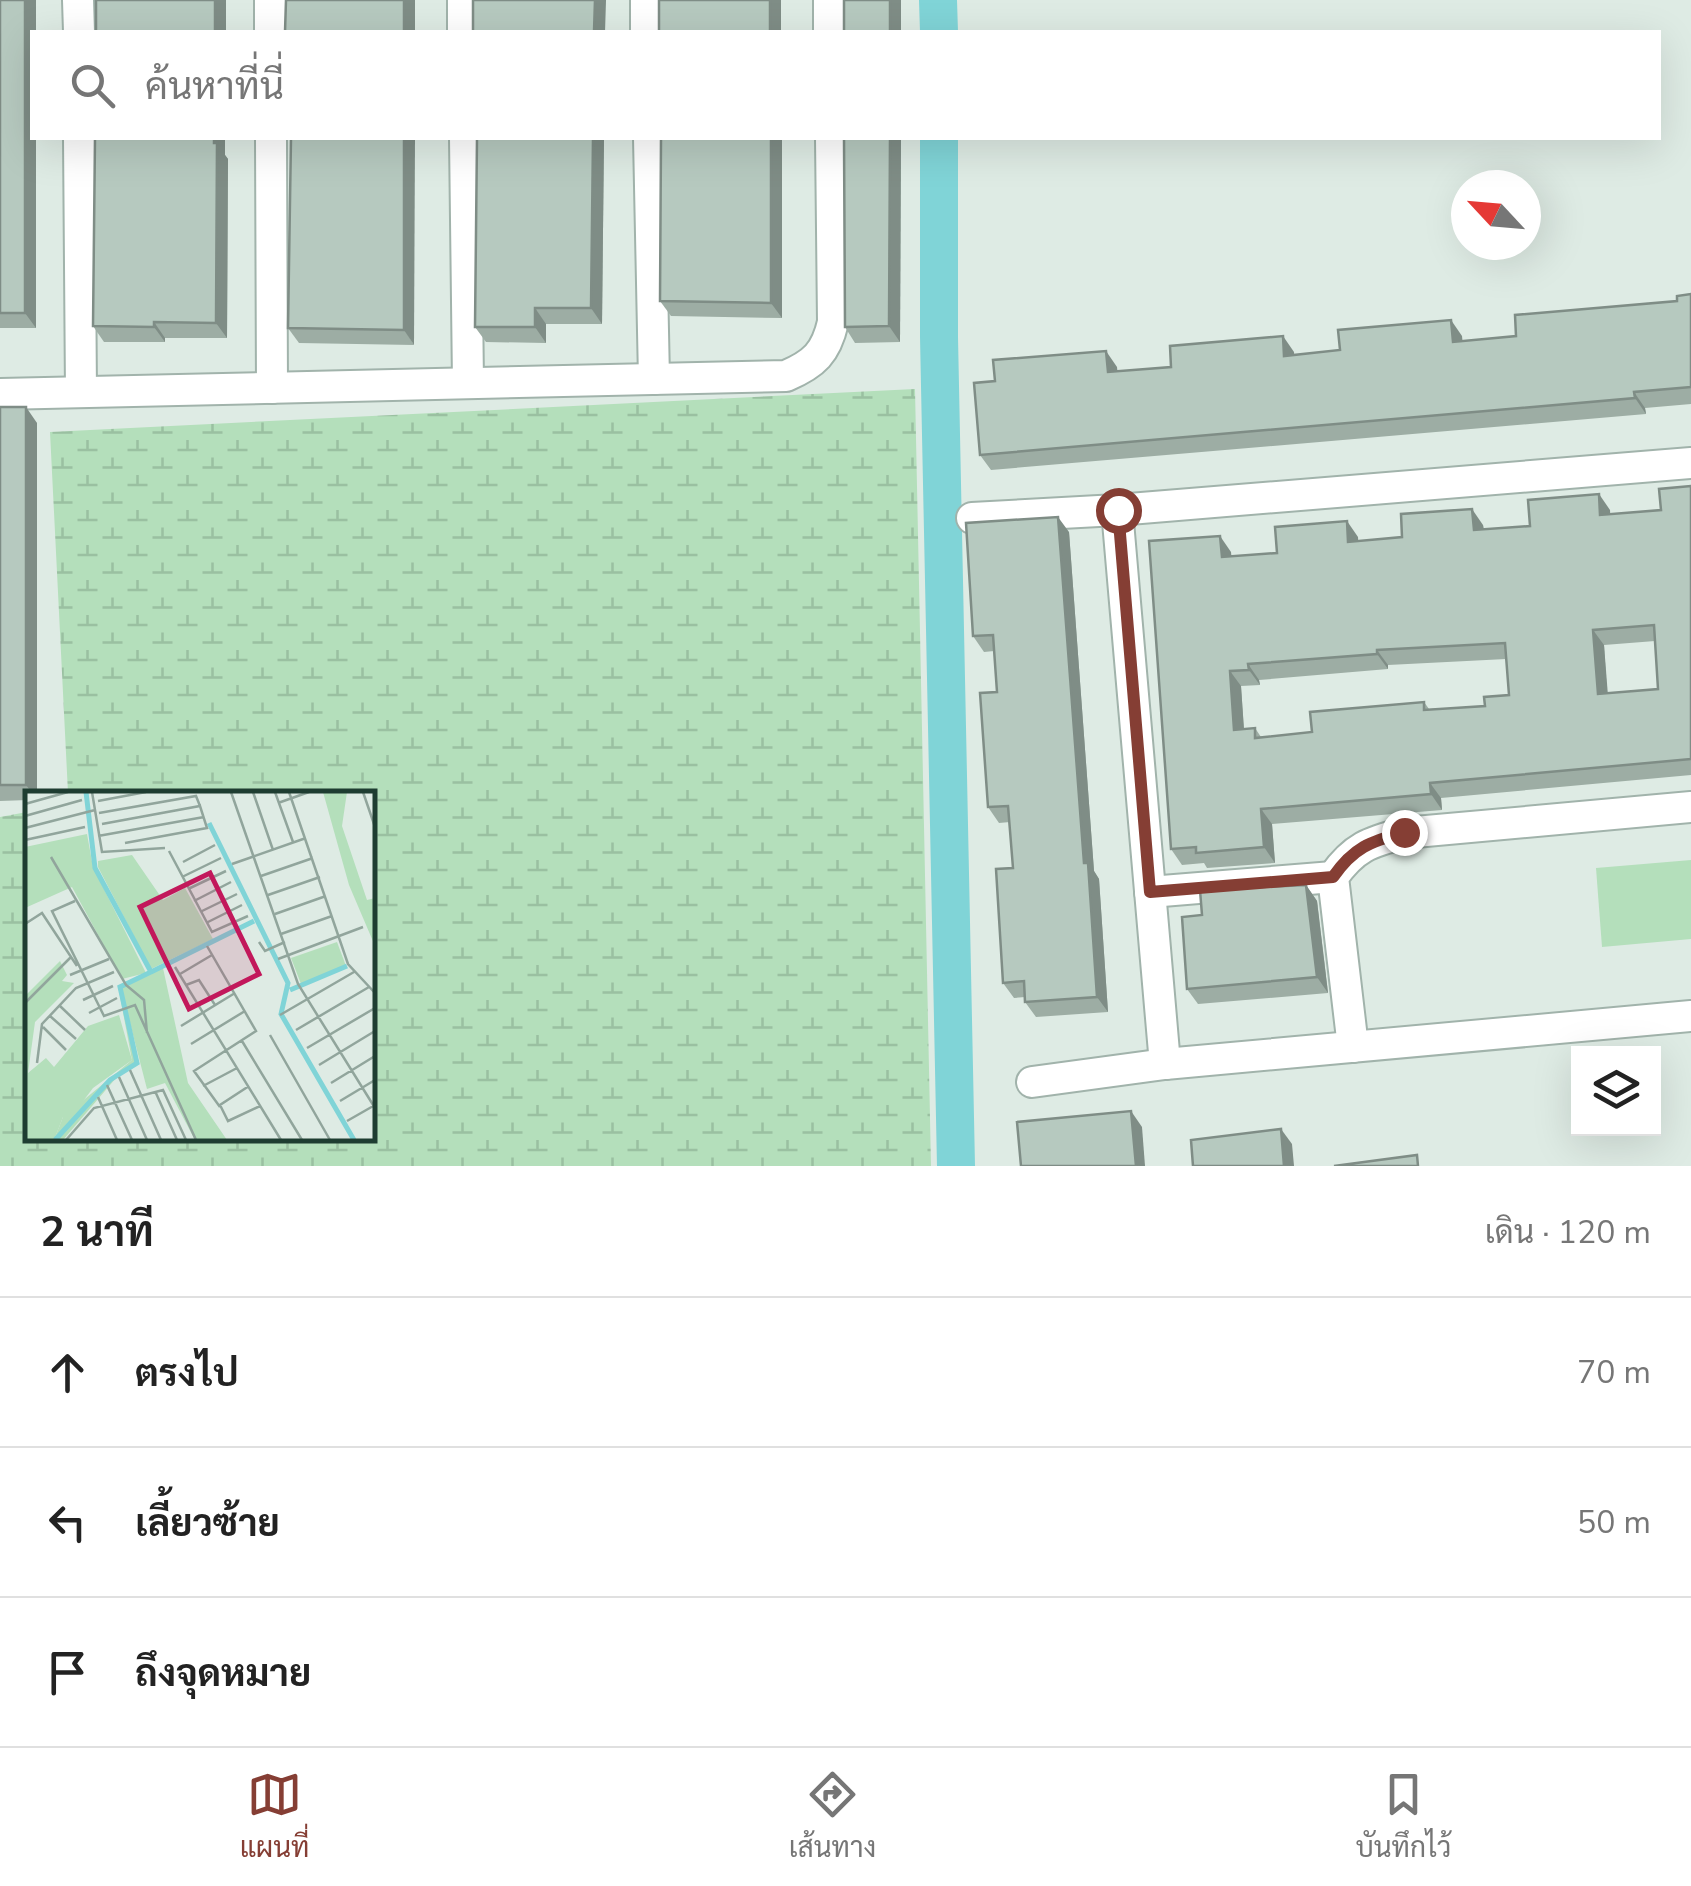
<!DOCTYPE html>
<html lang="th">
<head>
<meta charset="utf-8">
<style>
	body { margin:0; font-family:"Nunito Sans",Sarabun,sans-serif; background:#f2f2f2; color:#222 }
	.controls { position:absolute; right:30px; bottom:30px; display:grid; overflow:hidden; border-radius:0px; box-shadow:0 10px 40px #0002 }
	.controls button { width:90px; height:90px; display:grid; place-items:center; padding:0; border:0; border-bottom:2px solid #e0e0e0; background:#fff; color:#222; font:50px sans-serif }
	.compass { position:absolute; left:1451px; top:170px; width:90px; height:90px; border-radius:50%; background:#fff; box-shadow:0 10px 40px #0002; rotate:296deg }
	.stop { position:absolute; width:30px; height:30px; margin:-22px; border:8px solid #853e34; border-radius:50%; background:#fff }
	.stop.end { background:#853e34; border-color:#fff; box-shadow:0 2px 10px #0008 }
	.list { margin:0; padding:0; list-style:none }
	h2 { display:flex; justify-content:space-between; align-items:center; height:130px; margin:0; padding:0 40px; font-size:42px }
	h2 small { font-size:32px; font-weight:400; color:#767676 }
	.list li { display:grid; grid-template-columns:65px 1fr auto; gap:30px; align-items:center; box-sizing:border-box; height:150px; padding:0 40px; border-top:2px solid #e0e0e0 }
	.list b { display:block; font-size:38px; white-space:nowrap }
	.list em { font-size:32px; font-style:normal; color:#767676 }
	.icon { flex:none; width:55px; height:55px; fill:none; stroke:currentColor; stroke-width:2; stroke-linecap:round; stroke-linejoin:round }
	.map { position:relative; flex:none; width:1691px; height:1166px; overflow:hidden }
	.search { position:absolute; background:#fff; box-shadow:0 10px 40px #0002; left:30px; right:30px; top:30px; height:110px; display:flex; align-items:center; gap:25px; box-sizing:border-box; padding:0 35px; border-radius:0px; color:#767676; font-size:38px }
	.sheet { height:580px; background:#fff }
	nav { display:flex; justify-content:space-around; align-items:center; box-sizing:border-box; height:140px; border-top:2px solid #e0e0e0; background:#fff; font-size:28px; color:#767676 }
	nav a { display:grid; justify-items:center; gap:5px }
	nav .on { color:#853e34 }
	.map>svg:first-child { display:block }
	.wetland { fill:url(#wetland-marsh) }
	.park { fill:#b4dfbb }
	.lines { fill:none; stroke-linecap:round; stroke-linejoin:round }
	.canal { stroke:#80d4d7; stroke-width:38 }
	.minor-casing { stroke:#a1b3ab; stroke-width:34 }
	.minor { stroke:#fff; stroke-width:30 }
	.wall { fill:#9dada4; fill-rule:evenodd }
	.shaded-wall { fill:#7f8d86 }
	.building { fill:#b6c9bf; stroke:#7f8d86; stroke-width:2.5; fill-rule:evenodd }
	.route { stroke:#853e34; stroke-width:12 }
	.inset-river { fill:none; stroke:#80d4d7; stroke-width:5 }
	.inset-road { fill:none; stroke:#91a59c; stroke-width:2.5 }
	.view { fill:#c2185b; fill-opacity:0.15; stroke:#c2185b; stroke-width:5 }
	.inset-edge { fill:none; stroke:#1e3d31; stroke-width:5 }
</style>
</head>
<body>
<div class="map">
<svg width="1691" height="1166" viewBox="0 0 1691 1166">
	<defs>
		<pattern id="wetland-marsh" width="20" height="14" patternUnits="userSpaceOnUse" patternTransform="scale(2.5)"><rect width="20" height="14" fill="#b4dfbb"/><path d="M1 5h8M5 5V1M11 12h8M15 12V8" fill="none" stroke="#9ac0a1"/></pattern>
	</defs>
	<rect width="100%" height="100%" fill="#deebe4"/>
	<!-- wetland -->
	<polygon class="wetland" points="915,389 931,1166 0,1166 0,817 27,812 28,1138 372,1138 372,794 68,793 50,432"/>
	<!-- park -->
	<polygon class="park" points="1691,860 1691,939 1602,947 1596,868"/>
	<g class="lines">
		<!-- canal -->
		<g class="canal">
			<polyline points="938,0 939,32"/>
			<polyline points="939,138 939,337 956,1166"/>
		</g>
		<!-- minor casing -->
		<g class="minor-casing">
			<g id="minor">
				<polyline points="78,0 79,32"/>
				<polyline points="270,0 270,32"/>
				<polyline points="463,0 463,32"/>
				<polyline points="646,0 646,32"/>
				<polyline points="829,0 829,32"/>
				<polyline points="79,138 81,392"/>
				<polyline points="271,138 272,388"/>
				<polyline points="465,138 468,383"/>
				<polyline points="649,138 654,379"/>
				<path d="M 0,394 L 786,376 C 814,364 826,353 833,322 L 831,138"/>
				<polyline points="1117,510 1165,1064"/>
				<polyline points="972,518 1117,510 1691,463"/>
				<polyline points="1150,892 1333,877"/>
				<path d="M 1353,1047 L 1333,877 C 1354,847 1370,842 1404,833 L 1691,807"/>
				<polyline points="1032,1082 1165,1064 1691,1016"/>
			</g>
		</g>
		<!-- minor -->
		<use href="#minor" class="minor"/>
	</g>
	<!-- wall -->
	<g class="wall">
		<polygon points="0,0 36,0 36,32 32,32 36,328 0,328"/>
		<polygon points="95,138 225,138 225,155 228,159 227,338 165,338 165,342 104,342 93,326"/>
		<polygon points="291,138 414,345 299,343 288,328"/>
		<polygon points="477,138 604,138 602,324 546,324 546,343 486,342 475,327"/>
		<polygon points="661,138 782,138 782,318 671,316 660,301"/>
		<polygon points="844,138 901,138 900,342 855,343 845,327"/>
		<polygon points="1691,294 1691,404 1645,408 1646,414 991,470 980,455 1117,367 1117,371 1171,367 1294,352 1294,355 1462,336 1462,341 1516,336 1677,301"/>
		<polygon points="0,407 37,423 37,794 28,794 28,800 0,801"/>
		<path d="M 1691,486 L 1691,775 L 1441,798 L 1442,810 L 1272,824 L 1275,863 L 1207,868 L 1204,863 L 1182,865 L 1171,849 L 1231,552 L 1231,556 L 1277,553 L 1358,537 L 1358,541 L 1402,537 L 1483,525 L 1484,529 L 1530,526 L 1610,510 L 1610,514 L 1661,510 ZM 1655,641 L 1658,689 L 1607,693 L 1604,645 ZM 1506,659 L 1509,695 L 1485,706 L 1429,709 L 1424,702 L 1312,732 L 1261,737 L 1255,728 L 1244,729 L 1241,686 L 1260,685 L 1259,680 L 1388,669 L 1388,665 Z"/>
		<polygon points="1069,532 1094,871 1099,879 1108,1012 1036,1017 1025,1002 1025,997 1014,998 1003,983 1013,868 1010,822 999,823 988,807 997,692 994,651 984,652 973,636"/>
		<polygon points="1306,885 1317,901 1328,993 1198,1004 1187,989 1202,915"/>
	</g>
	<!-- shaded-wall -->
	<g class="shaded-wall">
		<polygon points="25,0 36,0 36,32 32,32 32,138 36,138 36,328 25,313"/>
		<rect x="215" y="0" width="11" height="32"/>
		<rect x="404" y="0" width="11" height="32"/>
		<polygon points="595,0 606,0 605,32 594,32"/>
		<rect x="770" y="0" width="11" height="32"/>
		<rect x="890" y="0" width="11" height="32"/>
		<polygon points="214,138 225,138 225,155 228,159 227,338 216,323"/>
		<polygon points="404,138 415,138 414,345 404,330"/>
		<polygon points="593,138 604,138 602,324 591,308"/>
		<polygon points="771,138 782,138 782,318 771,303"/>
		<polygon points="890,138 901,138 900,342 889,326"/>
		<polygon points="535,308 546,324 546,343 535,327"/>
		<polygon points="1451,320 1462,336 1464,357 1453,342"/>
		<polygon points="154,322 165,338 165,342 154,327"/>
		<polygon points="1283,336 1294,352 1295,372 1284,356"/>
		<polygon points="1106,351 1117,367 1119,388 1108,372"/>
		<polygon points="1634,392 1645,408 1646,414 1635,398"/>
		<polygon points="26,407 37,423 37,794 33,794 26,785"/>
		<polygon points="1599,494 1610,510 1611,530 1600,515"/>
		<polygon points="1472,509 1483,525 1485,546 1474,530"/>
		<polygon points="1058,517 1069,532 1094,871 1099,879 1108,1012 1097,997 1084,863"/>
		<polygon points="1347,521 1358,537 1359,557 1348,542"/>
		<polygon points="1220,536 1231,552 1233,572 1222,557"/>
		<polygon points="1593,630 1604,645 1609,709 1598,694"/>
		<polygon points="1377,650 1388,665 1388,669 1377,654"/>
		<polygon points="1248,664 1259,680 1260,685 1249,670"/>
		<polygon points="1230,671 1241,686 1245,746 1234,730"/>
		<polygon points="1430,783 1441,798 1442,810 1431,794"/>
		<polygon points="1261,809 1272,824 1275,863 1264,847"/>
		<polygon points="1306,885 1317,901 1328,993 1317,977"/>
		<polygon points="1131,1111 1142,1127 1145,1166 1136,1166"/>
		<polygon points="1281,1129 1292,1144 1294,1166 1284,1166"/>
	</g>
	<!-- building -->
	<g class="building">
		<rect x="0" y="0" width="25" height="313"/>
		<rect x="96" y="0" width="119" height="32"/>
		<polygon points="286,0 404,0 404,32 285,32"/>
		<polygon points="473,0 595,0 594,32 473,32"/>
		<rect x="659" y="0" width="111" height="32"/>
		<rect x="844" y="0" width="46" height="32"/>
		<polygon points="95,138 214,138 214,143 217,143 216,323 154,322 154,327 93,326"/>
		<polygon points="291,138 404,138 404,330 288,328"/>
		<polygon points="477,138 593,138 591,308 535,308 535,327 475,327"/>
		<polygon points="661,138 771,138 771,303 660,301"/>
		<polygon points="844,138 890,138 889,326 845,327"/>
		<polygon points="1691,294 1691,387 1634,392 1635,398 980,455 974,383 995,381 993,360 1106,351 1108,372 1171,367 1170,346 1283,336 1284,356 1340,350 1338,330 1451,320 1453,342 1516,336 1515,315 1677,301 1677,296"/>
		<rect x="0" y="407" width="26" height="378"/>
		<path d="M 1691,486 L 1691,759 L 1430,783 L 1431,794 L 1261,809 L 1264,847 L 1196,853 L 1196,847 L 1171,849 L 1149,541 L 1220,536 L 1222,557 L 1277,553 L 1275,527 L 1347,521 L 1348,542 L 1402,537 L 1401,514 L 1472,509 L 1474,530 L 1530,526 L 1528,500 L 1599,494 L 1600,515 L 1661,510 L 1659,489 ZM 1654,625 L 1658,689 L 1598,694 L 1593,630 ZM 1505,643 L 1509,695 L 1484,697 L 1485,706 L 1424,710 L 1424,702 L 1310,712 L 1312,732 L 1255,738 L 1255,728 L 1234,730 L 1230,671 L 1249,670 L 1248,664 L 1377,654 L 1377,650 Z"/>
		<polygon points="1058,517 1084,863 1088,863 1097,997 1025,1002 1024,981 1003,983 996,869 1013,868 1008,806 988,807 980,693 997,692 993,635 973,636 966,523"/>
		<polygon points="1306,885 1317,977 1187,989 1182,917 1202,915 1200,890"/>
		<polygon points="1131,1111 1136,1166 1021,1166 1017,1122"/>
		<polygon points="1281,1129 1284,1166 1193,1166 1191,1140"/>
		<polygon points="1417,1155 1418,1166 1334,1166"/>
	</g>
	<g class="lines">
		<!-- route -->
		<path class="route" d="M 1118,510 L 1150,892 L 1333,877 C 1354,847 1370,842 1404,832"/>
	</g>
	<!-- overview -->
	<g transform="translate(25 791)">
		<rect width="350" height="350" fill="#deebe4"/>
		<path d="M 298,1 L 322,1 L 317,35 L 342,109 L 350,107 L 350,155 L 324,94 ZM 62,43 L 68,76 L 121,182 L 97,188 L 47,96 L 0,117 L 0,56 Z" fill="#b4dfbb"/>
		<path d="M 121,182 L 96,197 L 114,273 L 91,287 L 38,349 L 29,349 L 38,326 L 107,269 L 93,195 Z" fill="#b4dfbb"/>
		<path d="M 107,64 L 138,109 L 160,97 L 188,148 L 126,178 L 73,76 L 73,70 ZM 35,170 L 42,184 L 37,190 L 49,192 L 10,231 L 3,282 L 21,267 L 29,276 L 63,235 L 94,224 L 107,269 L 68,297 L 46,326 L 38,326 L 29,349 L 0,349 L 0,205 ZM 138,177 L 163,292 L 202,349 L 170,349 L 140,292 L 122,298 L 96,197 Z" fill="#b4dfbb"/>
		<path d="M 312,151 L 321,175 L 276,193 L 266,167 Z" fill="#b4dfbb"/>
		<path class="inset-river" d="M 184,32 L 263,192 L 256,223 L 329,349M 126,181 L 229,130M 265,199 L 322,175M 30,349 L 85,289 L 112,272 L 95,196 L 126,181 L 70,77 L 61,1"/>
		<path class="inset-road" d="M 67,1 L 77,61 L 140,57M 206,1 L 273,193 L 350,317M 228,1 L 248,59M 250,1 L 268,51M 264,1 L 323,173 L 350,202M 338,1 L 350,36M 73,10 L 121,1M 253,12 L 284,1M 0,13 L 43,1M 74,22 L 171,5 L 175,15M 0,25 L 57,9M 77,33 L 175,15 L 182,37 L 100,52M 0,37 L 70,19M 73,45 L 179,26M 0,49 L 60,36M 144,60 L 187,141 L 223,125M 26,66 L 101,194 L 119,209 L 122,242M 158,71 L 190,54M 207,73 L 281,47M 236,85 L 288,67M 157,86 L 196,67M 163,98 L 201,80M 243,104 L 295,86M 50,110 L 27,120 L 79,225 L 110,214 L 171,349M 169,110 L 206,91M 175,121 L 212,103M 250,123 L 301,105M 181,132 L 217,114M 0,133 L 17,122 L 52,175M 256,143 L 307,125M 234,151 L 240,160 L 260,151M 182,155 L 231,240 L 169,280 L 195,316M 253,168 L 338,136M 150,176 L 256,349M 155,183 L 187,164M 45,184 L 84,168M 161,194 L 174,189 L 190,214M 58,209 L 88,195M 0,212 L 46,166M 35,215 L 60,239M 64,222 L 92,207M 255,224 L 329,181M 25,225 L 51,248M 156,235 L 210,202M 18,236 L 41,259M 271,239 L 344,196M 245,244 L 305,349M 217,250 L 277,349M 166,253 L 220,220M 282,257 L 350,217M 12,272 L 17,233 L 51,197 L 89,181M 294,274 L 350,240M 105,279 L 136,349M 94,286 L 122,349M 306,292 L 350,265M 82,294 L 107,349M 178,295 L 212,277M 224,295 L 195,314 L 203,330 L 235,315M 130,300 L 152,349M 73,306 L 92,349M 315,310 L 350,289M 322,330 L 350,314M 41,349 L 69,317 L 138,299 L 161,349"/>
		<path class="view" d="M 185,82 L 234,183 L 164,218 L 115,116 Z"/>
		<rect width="350" height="350" class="inset-edge"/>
	</g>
</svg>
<div class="controls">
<button><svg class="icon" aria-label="layers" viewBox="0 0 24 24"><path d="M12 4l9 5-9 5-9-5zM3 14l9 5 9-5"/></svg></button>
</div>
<svg class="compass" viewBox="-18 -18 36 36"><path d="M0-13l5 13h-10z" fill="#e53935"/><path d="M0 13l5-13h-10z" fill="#767676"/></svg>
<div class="stop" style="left:1118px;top:510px"></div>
<div class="stop end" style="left:1404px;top:832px"></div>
<div class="search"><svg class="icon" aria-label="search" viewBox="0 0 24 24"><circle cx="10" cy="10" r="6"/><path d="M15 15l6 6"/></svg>ค้นหาที่นี่</div>
</div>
<section class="sheet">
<h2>2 นาที<small>เดิน · 120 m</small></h2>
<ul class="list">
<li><svg class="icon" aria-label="ahead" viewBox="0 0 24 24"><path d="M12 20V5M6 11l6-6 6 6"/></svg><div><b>ตรงไป</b></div><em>70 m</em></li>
<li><svg class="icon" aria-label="left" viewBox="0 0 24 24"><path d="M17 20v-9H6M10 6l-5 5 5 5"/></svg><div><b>เลี้ยวซ้าย</b></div><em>50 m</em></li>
<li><svg class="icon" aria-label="arrive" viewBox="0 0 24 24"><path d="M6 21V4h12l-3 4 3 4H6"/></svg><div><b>ถึงจุดหมาย</b></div></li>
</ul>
</section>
<nav>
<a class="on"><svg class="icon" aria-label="map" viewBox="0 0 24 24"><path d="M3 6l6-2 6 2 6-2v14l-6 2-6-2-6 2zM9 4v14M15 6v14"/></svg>แผนที่</a>
<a><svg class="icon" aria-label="directions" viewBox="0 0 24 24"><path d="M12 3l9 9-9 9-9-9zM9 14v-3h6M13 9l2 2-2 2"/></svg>เส้นทาง</a>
<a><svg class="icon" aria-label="saved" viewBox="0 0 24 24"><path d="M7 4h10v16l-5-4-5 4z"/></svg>บันทึกไว้</a>
</nav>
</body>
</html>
